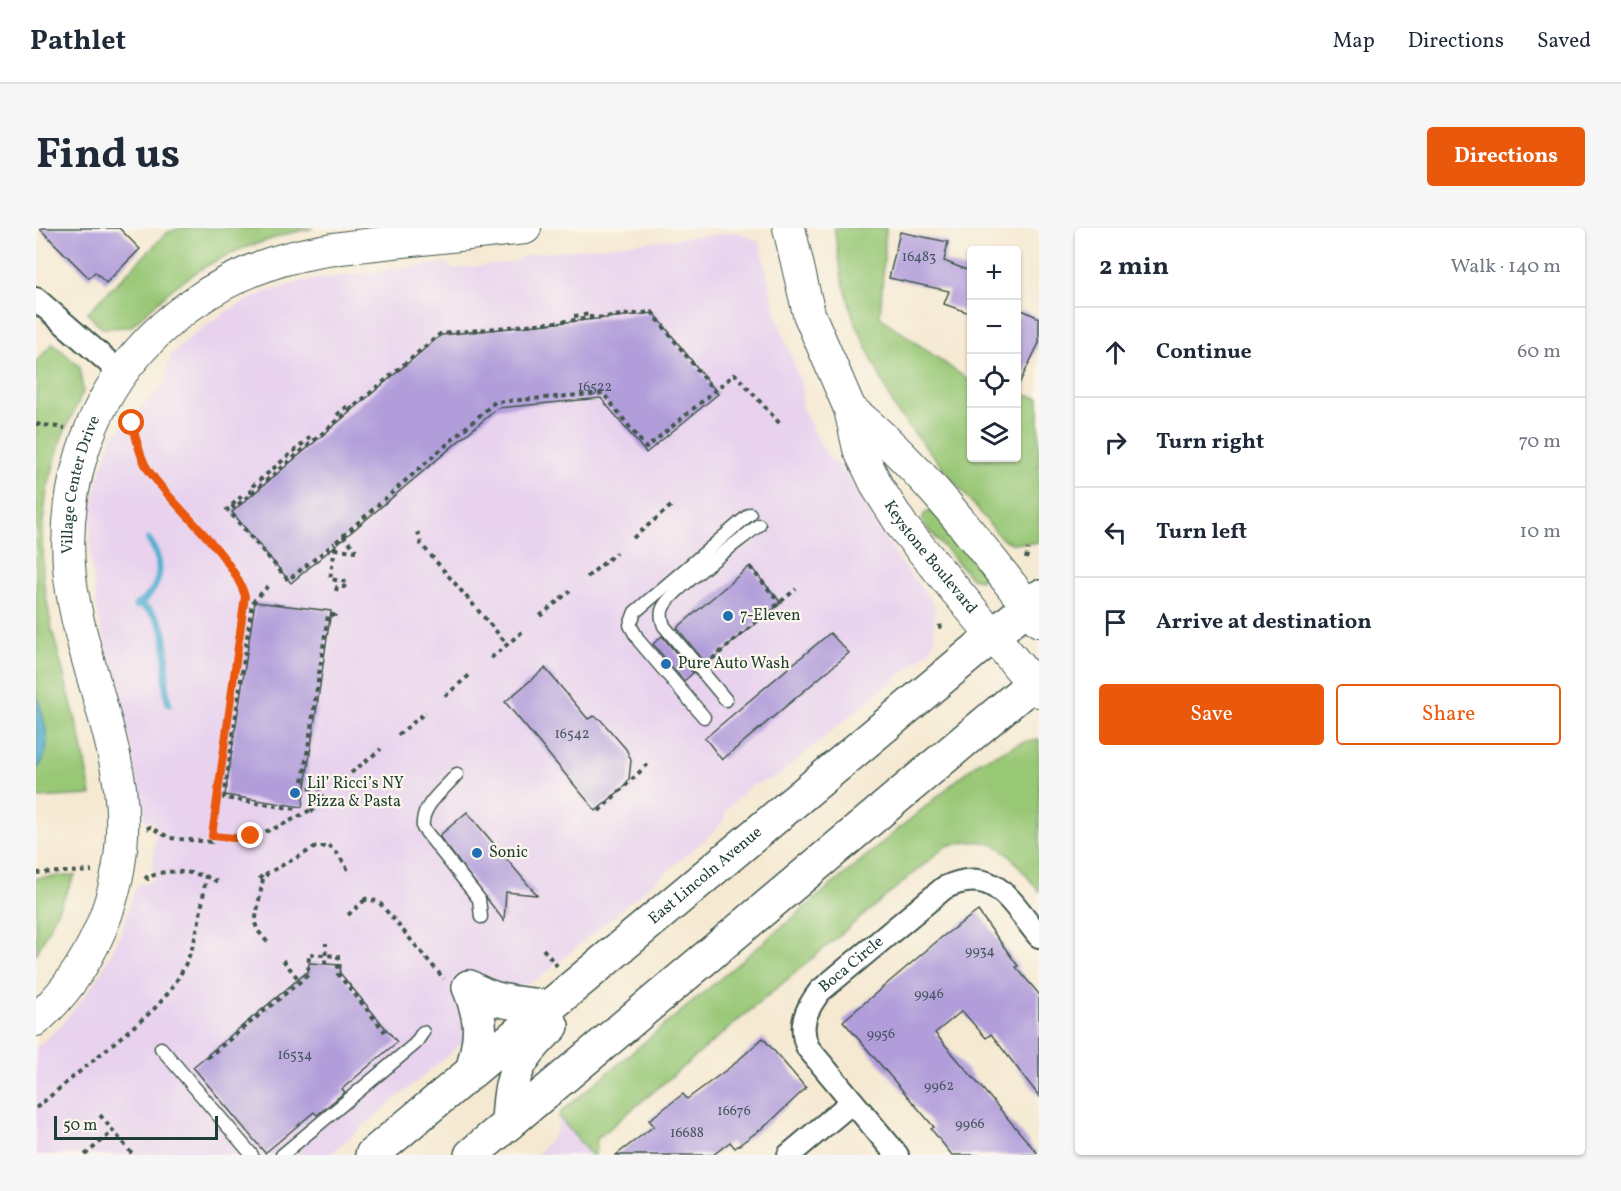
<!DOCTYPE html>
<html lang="en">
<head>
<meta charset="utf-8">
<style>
	body { margin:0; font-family:Vollkorn,serif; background:#f6f6f7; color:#1f2937 }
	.controls { position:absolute; right:18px; top:18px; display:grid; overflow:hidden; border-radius:6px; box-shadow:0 2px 4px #0004 }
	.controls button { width:54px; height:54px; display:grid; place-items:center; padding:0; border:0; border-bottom:2px solid #e0e1e3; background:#fff; color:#1f2937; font:30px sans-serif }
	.scale { position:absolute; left:18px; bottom:15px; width:164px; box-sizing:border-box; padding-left:6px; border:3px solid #1f3d34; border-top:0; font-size:16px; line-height:21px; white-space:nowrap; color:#1f3d34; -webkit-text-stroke:4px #fbf7ec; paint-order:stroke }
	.stop { position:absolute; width:18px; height:18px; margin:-14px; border:4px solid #ea580c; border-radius:50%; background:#fff }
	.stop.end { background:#ea580c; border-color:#fff; box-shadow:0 2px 6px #0008 }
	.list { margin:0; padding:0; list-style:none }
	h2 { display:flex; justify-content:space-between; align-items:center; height:78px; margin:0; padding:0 24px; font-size:26px }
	h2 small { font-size:20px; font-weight:400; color:#747a83 }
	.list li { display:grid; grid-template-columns:39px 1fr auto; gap:18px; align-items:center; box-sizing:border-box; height:90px; padding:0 24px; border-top:2px solid #e0e1e3 }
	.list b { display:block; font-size:22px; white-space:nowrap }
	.list em { font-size:20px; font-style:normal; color:#747a83 }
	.actions { display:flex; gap:12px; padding:18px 24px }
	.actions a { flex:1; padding:14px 0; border:2px solid #ea580c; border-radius:6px; text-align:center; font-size:21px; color:#ea580c }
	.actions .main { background:#ea580c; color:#fff }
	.icon { flex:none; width:33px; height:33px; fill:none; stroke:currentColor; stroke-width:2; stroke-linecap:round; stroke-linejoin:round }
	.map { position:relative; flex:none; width:1003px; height:927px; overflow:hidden; border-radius:6px }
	header { display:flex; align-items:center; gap:36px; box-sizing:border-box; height:84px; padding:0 30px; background:#fff; border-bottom:2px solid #e0e1e3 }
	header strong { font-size:28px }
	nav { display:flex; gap:33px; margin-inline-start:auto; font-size:21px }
	.intro { display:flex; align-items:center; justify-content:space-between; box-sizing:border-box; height:144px; padding:0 36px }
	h1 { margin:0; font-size:42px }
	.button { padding:15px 27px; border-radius:6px; background:#ea580c; color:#fff; font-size:21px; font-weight:700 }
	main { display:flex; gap:36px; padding:0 36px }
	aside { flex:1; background:#fff; border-radius:6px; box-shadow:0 2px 4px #0004 }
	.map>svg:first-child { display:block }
	.built { fill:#e8d2ee }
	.green { fill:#98c776; stroke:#5c8255; stroke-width:1.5 }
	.water { fill:#52afd0; stroke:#387682; stroke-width:1.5 }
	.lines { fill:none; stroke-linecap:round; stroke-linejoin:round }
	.stream { stroke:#52afd0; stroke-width:7 }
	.building { fill:#b19dda }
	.lane-casing { stroke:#3f574c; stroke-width:15 }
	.street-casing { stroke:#3f574c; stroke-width:26 }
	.secondary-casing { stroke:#3f574c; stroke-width:34 }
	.primary-casing { stroke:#3f574c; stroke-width:36 }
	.path { stroke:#3f574c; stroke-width:4; stroke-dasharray:4.5 4.5; stroke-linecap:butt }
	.lane { stroke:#fff; stroke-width:12 }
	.street { stroke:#fff; stroke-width:22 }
	.secondary { stroke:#fff; stroke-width:32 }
	.primary { stroke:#fff; stroke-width:33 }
	.route { stroke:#ea580c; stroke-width:8 }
	.poi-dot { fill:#1f6fb2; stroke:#fbf7ec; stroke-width:2 }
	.labels { text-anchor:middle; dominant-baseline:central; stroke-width:4.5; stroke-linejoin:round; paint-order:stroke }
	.number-label { font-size:14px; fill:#44555e }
	.street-label { font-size:16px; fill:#1f3d34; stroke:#fbf7ec }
	.poi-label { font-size:16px; fill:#1f3d34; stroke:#fbf7ec; text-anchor:start }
</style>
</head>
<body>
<header>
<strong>Pathlet</strong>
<nav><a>Map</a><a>Directions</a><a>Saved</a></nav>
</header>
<div class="intro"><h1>Find us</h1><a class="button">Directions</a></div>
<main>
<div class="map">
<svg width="1003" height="927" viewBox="0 0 1003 927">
	<rect width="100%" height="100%" fill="#fbf7ec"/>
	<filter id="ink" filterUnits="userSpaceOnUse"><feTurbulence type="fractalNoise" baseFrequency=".0167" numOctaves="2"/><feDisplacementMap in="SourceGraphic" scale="12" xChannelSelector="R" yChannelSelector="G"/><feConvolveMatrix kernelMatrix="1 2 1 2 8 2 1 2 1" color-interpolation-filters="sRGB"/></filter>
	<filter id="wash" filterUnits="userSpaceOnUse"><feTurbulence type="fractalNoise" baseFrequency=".008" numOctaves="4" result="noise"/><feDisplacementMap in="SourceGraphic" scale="24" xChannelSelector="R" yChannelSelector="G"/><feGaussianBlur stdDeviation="1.35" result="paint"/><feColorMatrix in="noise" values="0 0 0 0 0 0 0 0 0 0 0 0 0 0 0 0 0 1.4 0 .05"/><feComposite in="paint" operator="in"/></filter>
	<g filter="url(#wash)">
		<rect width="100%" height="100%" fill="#f5e9d2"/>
		<!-- built -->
		<g class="built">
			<polygon points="701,4 722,13 725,19 740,86 767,162 765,178 791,228 805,237 863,332 899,377 898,413 893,423 740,549 714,558 689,583 689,590 680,602 505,749 478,761 418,822 293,927 0,927 0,820 25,797 59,755 83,710 98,664 104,655 111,656 116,651 120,601 117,594 109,593 107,588 95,517 61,383 54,324 55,289 62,251 74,214 80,204 128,158 132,152 130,144 135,127 158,106 193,82 225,66 265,53 409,35 417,41 479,34 489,27"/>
			<polygon points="523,889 555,927 501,927 520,905"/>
		</g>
		<!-- green -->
		<g class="green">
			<polygon points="144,0 277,0 251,6 202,22 170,38 137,60 94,99 66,100 51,85 131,5"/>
			<polygon points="798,0 850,0 844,89 935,154 936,230 981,230 981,165 1003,170 1003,315 975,315 966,311 860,183 818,92 806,50"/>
			<polygon points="17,115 44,139 47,164 25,211 11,262 6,302 7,351 16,402 45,512 55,567 0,570 0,134"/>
			<polygon points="897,282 950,345 944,352 935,350 886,294 888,286"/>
			<path d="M 1003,511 L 1003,663 C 970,624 965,604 910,618 L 561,911 L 559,927 L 555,927 L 523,889 L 525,884 L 945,532 C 969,526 976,514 1003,511 Z"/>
			<polygon points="39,647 0,727 0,650"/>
		</g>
		<!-- water -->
		<path class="water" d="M 0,462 C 6,487 21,521 0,542 Z"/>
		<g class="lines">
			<!-- stream -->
			<g class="stream">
				<path d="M 102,376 C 147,396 122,443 133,476"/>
				<path d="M 100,378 C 125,361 130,338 113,312"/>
			</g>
		</g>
		<g id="blocks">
			<!-- building -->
			<g class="building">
				<polygon points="3,0 83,0 104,21 70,55 59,44 53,50"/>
				<polygon points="864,4 912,14 908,33 936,44 936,86 908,76 913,63 853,50"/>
				<polygon points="986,82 1003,90 1003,115 981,160 981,92"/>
				<polygon points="618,85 682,166 610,225 565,170 462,180 255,355 196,284 405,107"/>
				<polygon points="714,338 745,375 670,436 641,400"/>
				<polygon points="219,374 295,383 266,579 189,567"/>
				<polygon points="794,405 813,425 686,532 669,510"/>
				<polygon points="626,408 657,445 648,453 617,416"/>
				<polygon points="509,440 552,491 558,488 564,491 590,521 595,532 593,551 588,559 560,583 469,474"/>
				<polygon points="431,584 501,667 470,664 468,693 403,608"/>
				<polygon points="942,683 982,738 980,739 1003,766 1003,868 955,806 950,810 926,783 899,805 1003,927 916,927 895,901 898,899 807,793 906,709"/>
				<polygon points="273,735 305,737 304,745 361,814 306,861 309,864 281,887 278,884 229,925 157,839 272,743"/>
				<polygon points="727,810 770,860 733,895 699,920 694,914 677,927 580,927 618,898 613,892 647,866 651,871 697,837"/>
			</g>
		</g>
	</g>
	<g filter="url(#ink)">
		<use href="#blocks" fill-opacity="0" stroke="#3f574c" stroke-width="1.5"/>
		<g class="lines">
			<!-- lane casing -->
			<g class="lane-casing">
				<g id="lane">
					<path d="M 690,472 L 628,398 C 626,392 624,386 627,380 C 633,364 706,311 723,297"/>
					<polyline points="668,489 603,413 594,397 599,384 606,378 714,286"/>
					<path d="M 421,546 C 407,563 384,578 387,600 L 443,671 L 445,689"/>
					<polyline points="125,820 216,927"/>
					<polyline points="246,927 379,816 387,804"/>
				</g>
			</g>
			<!-- street casing -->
			<g class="street-casing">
				<g id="street">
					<polyline points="0,71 85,145"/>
					<polyline points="753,927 816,874"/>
					<path id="s1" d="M 861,927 L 772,820 C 762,798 770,781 784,763 L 908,660 C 958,636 974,673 1003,708"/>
				</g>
			</g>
			<!-- secondary casing -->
			<g class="secondary-casing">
				<g id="secondary">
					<path id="s2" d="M 753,0 L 773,86 L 814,181 L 823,221 L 842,260 L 867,299 L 1003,463"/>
					<path d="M 814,181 C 888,240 945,319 1003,393"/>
					<path id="s3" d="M 0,792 C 64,734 95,646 84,560 C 74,489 43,421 34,349 C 26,277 45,198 90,139 C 126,92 179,54 236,35 C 272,23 310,19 348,15 C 395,10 442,5 489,0"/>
				</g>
			</g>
			<!-- primary casing -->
			<g class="primary-casing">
				<g id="primary">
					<path d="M 433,759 C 447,794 446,807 436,843"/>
					<path d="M 433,759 C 462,776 480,774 512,779"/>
					<path d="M 472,896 C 474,847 480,832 516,798"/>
					<path id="s4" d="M 336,927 L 1003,369"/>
					<polyline points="435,927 1003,450"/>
				</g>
			</g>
			<!-- path -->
			<g class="path">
				<polyline points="538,88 555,86 555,90"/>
				<polyline points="301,187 313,177 316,181"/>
				<path d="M 96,195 C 100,209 104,231 113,243 C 141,283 194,322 209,368 L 175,616"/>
				<polyline points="0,196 29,200"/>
				<polyline points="216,265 213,261 277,207"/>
				<polyline points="196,277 198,280 404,106 616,84 678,163"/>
				<polyline points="196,277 207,267"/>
				<polyline points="190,280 252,352 299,315"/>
				<polyline points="382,304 385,316 471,416"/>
				<polyline points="307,307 320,322"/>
				<polyline points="597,310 635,278"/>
				<polyline points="299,321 320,323"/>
				<polyline points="990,331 992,321"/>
				<polyline points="714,339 744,375"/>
				<polyline points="551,349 580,325"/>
				<polyline points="232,358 216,375 188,570 260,581"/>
				<polyline points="300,363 301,359 308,359 311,354 294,351 300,314 459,174 567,165 610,220 699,146 746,198"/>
				<polyline points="504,388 534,363"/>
				<polyline points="902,399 908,398"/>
				<polyline points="455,430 486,404"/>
				<polyline points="676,431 760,361"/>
				<polyline points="409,468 436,445"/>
				<polyline points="362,507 390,484"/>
				<polyline points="315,545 345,521"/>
				<polyline points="288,569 286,569 285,561 266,560 292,387 299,387 299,384"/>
				<polyline points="563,583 614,534"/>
				<polyline points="278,584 276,581 286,569"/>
				<polyline points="111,601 114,599 134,610 175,614"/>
				<path d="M 176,608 C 218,613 240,601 276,581"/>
				<polyline points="295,617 294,619 302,626 312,642"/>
				<polyline points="0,645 56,643"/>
				<path d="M 109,648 L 112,651 C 124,638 169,644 183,655 L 185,654"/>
				<polyline points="223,648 227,651 232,645 280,619 294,619"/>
				<polyline points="227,651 219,695 222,703 233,716"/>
				<polyline points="329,669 330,672 342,673 408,751"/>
				<polyline points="312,687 329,672"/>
				<polyline points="507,721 521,738"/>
				<polyline points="247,732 264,753"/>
				<polyline points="289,736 290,715"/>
				<polyline points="171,830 272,747 273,726 302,728 302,746 349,804"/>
				<path d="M 0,880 L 115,784 C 157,743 163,702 170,647"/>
				<polyline points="64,887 97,927"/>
				<polyline points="49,927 77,903"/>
			</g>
			<!-- lane -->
			<use href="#lane" class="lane"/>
			<!-- street -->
			<use href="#street" class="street"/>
			<!-- secondary -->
			<use href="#secondary" class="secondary"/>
			<!-- primary -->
			<use href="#primary" class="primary"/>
		</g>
	</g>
	<g class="lines" filter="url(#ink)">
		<!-- route -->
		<path class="route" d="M 96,195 C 100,209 104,231 113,243 C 140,282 195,324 209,368 L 176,608 L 198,610 L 215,608"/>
	</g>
	<!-- markers -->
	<g class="poi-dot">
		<circle cx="692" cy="388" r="6"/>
		<circle cx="630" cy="436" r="6"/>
		<circle cx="259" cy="565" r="6"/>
		<circle cx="441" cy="625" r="6"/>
	</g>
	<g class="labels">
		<!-- number labels -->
		<g class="number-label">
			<text x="883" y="29">16483</text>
			<text x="559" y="159">16522</text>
			<text x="536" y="506">16542</text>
			<text x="944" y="723">9934</text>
			<text x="893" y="766">9946</text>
			<text x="845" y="806">9956</text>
			<text x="259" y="827">16534</text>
			<text x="903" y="858">9962</text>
			<text x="698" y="883">16676</text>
			<text x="934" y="896">9966</text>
			<text x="651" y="905">16688</text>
		</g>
		<!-- street labels -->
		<g class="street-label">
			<text stroke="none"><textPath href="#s3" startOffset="567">Village Center Drive</textPath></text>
			<text stroke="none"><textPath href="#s2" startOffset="363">Keystone Boulevard</textPath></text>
			<text stroke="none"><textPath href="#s4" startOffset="435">East Lincoln Avenue</textPath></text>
			<text stroke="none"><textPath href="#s1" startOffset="242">Boca Circle</textPath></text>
		</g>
		<!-- poi labels -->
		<g class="poi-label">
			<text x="704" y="388">7-Eleven</text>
			<text x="642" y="436">Pure Auto Wash</text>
			<text x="271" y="556">Lil’ Ricci’s NY<tspan x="271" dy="18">Pizza &amp; Pasta</tspan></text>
			<text x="453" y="625">Sonic</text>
		</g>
	</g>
</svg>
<div class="controls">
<button>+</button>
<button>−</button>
<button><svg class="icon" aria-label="locate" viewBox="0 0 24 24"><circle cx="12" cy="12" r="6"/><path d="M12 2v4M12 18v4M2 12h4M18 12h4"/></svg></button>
<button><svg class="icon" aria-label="layers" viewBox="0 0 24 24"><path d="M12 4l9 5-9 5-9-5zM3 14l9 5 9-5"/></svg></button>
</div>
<div class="scale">50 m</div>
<div class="stop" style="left:96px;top:195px"></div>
<div class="stop end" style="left:215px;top:608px"></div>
</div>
<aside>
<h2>2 min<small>Walk · 140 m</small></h2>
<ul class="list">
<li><svg class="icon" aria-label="ahead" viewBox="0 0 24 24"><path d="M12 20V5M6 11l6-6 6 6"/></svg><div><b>Continue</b></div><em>60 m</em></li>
<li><svg class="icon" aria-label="right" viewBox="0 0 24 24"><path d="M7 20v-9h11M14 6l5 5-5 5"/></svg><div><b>Turn right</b></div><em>70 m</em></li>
<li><svg class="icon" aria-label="left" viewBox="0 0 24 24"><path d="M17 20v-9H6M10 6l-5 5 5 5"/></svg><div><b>Turn left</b></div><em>10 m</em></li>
<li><svg class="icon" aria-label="arrive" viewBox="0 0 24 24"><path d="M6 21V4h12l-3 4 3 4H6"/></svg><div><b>Arrive at destination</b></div></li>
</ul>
<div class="actions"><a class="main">Save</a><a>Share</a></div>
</aside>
</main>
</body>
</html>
